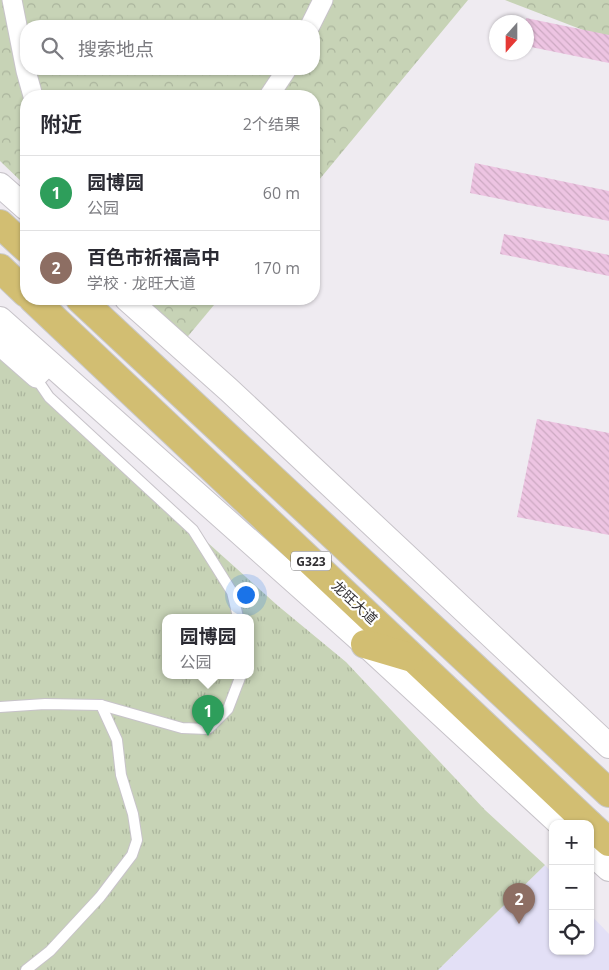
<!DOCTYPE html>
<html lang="zh">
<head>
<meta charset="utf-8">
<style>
	body { margin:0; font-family:"Open Sans","Noto Sans SC",sans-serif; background:#f2f2f3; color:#2b2b33 }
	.controls { position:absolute; right:15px; bottom:15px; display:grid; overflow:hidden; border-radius:10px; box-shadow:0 1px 4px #0004 }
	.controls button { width:45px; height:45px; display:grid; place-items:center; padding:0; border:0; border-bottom:1px solid #e1e1e2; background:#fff; color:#2b2b33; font:25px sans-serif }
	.compass { position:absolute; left:489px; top:15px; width:45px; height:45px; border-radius:50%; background:#fff; box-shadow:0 1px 4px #0004; rotate:201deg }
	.you { position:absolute; left:245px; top:594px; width:18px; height:18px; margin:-12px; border:4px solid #fff; border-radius:50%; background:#1a73e8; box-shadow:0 0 0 8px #1a73e833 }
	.badge { display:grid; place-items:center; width:32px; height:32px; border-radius:50%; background:#c93f76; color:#fff; font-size:16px; font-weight:700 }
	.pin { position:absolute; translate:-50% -41px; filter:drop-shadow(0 1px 2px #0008) }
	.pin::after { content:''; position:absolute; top:26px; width:18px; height:15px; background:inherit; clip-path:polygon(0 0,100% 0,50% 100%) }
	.popup { position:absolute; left:162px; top:614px; width:92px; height:65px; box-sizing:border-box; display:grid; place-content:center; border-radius:10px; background:#fff; filter:drop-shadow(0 1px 4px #0005); font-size:16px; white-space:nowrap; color:#7c7c81 }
	.popup b { font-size:19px; color:#2b2b33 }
	.popup::after { content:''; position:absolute; left:50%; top:100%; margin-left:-10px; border:10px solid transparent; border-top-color:#fff }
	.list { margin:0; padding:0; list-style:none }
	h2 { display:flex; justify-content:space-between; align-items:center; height:65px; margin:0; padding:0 20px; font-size:21px }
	h2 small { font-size:16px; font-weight:400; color:#7c7c81 }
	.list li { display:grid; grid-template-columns:32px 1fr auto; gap:15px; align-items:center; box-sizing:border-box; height:75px; padding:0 20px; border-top:1px solid #e1e1e2 }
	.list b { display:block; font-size:19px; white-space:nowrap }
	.list p { margin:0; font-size:16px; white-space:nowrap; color:#7c7c81 }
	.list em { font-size:16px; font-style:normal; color:#7c7c81 }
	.icon { flex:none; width:28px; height:28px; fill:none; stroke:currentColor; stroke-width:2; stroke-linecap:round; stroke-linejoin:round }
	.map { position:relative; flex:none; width:609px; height:970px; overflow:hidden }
	.search { position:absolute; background:#fff; box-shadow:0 1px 4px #0004; left:20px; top:20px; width:300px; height:55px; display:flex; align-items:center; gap:12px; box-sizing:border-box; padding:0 18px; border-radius:20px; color:#7c7c81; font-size:19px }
	.panel { position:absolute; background:#fff; box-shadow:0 1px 4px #0004; left:20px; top:90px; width:300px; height:215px; border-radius:20px }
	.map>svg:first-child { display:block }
	.education { fill:#e3e0f6 }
	.forest { fill:url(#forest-crowns); fill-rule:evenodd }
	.park { fill:url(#park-tufts); fill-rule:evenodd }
	.building { fill:url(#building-back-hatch) }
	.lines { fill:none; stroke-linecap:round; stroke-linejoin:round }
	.service-casing { stroke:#c7c3c9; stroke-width:12 }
	.minor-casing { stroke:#c7c3c9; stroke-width:21 }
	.tertiary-casing { stroke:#c7c3c9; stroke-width:26 }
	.trunk-casing { stroke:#c9c9c9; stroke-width:30 }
	.service { stroke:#fff; stroke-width:10 }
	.minor { stroke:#fff; stroke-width:19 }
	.tertiary { stroke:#fff; stroke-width:24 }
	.trunk { stroke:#d2be72; stroke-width:28 }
	.labels { text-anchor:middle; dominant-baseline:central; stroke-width:4.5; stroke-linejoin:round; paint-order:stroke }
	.shield { fill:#fff; stroke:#6e6d6f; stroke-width:1 }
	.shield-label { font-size:12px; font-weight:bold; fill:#302e31 }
	.street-label { font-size:14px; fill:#302e31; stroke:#fff }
</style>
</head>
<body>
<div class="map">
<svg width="609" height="970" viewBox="0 0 609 970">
	<defs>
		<pattern id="forest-crowns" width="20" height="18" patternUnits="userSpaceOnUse" patternTransform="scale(1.25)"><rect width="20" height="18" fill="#c7d3b6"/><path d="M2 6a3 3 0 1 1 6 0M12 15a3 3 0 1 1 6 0" fill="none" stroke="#abb59d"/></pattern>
		<pattern id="park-tufts" width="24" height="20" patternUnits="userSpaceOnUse" patternTransform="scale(1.25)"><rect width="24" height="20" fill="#c7d3b6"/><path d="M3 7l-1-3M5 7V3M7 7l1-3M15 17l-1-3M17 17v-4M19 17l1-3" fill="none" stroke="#abb59d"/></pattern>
		<pattern id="building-back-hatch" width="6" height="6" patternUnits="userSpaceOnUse" patternTransform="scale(1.25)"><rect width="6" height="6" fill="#edc4e2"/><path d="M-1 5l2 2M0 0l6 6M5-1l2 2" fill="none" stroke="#cca9c2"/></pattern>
	</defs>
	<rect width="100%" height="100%" fill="#efebf1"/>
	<!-- education -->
	<polygon class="education" points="545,865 553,874 553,951 590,951 590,914 609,934 609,970 438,970"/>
	<!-- forest -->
	<g class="forest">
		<path d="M 0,0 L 468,0 L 314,186 L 314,96 L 26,96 L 26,186 L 0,161 ZM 26,26 L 314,26 L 314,69 L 26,69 Z"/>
		<polygon points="505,0 609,0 609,40"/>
		<polygon points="141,299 219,299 184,341"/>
	</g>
	<!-- park -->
	<path class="park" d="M 0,356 L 277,605 L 346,662 L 485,810 L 545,865 L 438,970 L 0,970 ZM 166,617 L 250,617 L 250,675 L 166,675 Z"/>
	<!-- building -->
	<g class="building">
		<polygon points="526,18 609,35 609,63 526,46"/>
		<polygon points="475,163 609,191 609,221 470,193"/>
		<polygon points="504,234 609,255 609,276 500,254"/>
		<polygon points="537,419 609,433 609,535 517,517"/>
	</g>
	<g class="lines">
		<!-- service casing -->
		<g class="service-casing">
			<g id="service">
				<polyline points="36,378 49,397 193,530 232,592 238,617"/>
				<polyline points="0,707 45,704 101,705 182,728 208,729 228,709 241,675"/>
				<polyline points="26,970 50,951 100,897 132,855 137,840 133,814 121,775 117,740 101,705"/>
			</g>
		</g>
		<!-- minor casing -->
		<g class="minor-casing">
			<g id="minor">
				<polyline points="12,0 26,71 33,96"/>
				<polyline points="310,26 323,0"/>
				<polyline points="269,96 287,69"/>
				<polyline points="0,338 2,348 36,378 50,364"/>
			</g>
		</g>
		<!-- tertiary casing -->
		<g class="tertiary-casing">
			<g id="tertiary">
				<polyline points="0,185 26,208"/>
				<polyline points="127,299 229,390 609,746"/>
				<polyline points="0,319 365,644 560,824"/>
				<polyline points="590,852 609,869"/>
			</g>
		</g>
		<!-- trunk casing -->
		<g class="trunk-casing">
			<g id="trunk">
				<polyline points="0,224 26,248"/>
				<polyline points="0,268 26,293"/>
				<polyline points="33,299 589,824"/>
				<polyline points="80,299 609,793"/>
				<polyline points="365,644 409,657"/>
				<polyline points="590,825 609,842"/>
			</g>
		</g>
		<!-- service -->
		<use href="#service" class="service"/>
		<!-- minor -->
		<use href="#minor" class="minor"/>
		<!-- tertiary -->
		<use href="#tertiary" class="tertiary"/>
		<!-- trunk -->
		<use href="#trunk" class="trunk"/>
	</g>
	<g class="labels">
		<!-- shield labels -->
		<rect class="shield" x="291" y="551.5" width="40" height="19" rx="4"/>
		<g class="shield-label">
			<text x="311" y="561">G323</text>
		</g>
		<!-- street labels -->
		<g class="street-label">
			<text transform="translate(355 602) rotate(43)">龙旺大道</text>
		</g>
	</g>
</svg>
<div class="controls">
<button>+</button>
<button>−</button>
<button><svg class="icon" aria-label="locate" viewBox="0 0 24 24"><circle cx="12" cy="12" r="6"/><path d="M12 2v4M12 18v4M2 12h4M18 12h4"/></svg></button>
</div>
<svg class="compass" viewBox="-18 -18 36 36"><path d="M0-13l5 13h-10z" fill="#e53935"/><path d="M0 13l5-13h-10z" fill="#7c7c81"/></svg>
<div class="you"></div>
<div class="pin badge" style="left:208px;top:736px;background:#2e9e5b">1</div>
<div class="popup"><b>园博园</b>公园</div>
<div class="pin badge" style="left:519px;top:924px;background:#8d6e63">2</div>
<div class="search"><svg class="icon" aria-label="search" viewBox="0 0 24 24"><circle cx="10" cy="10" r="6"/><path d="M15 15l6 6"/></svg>搜索地点</div>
<section class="panel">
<h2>附近<small>2个结果</small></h2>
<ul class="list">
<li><span class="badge" style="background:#2e9e5b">1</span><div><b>园博园</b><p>公园</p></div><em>60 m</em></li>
<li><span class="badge" style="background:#8d6e63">2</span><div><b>百色市祈福高中</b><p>学校 · 龙旺大道</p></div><em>170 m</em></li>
</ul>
</section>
</div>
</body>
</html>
